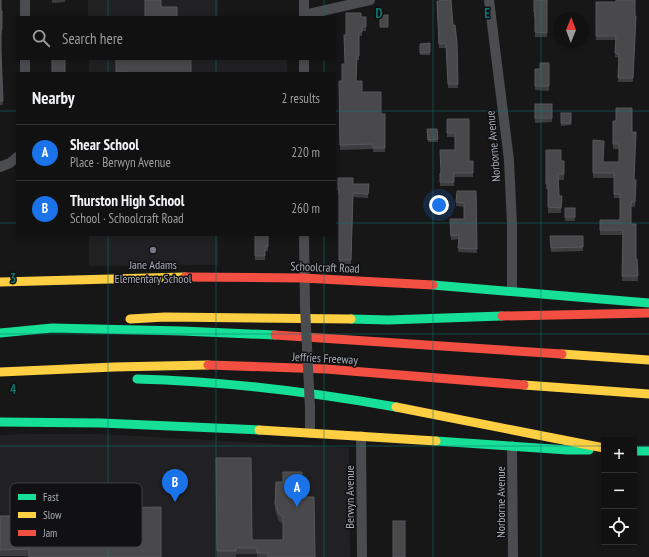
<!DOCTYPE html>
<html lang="en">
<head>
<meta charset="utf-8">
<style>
	body { margin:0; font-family:"PT Sans Narrow",sans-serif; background:#1a1a1a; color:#f1f3f6 }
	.controls { position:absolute; right:12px; bottom:12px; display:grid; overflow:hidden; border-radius:0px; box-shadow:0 2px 6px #0003 }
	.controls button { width:36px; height:36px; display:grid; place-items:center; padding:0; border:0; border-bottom:1px solid #303131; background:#111; color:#f1f3f6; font:20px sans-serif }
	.compass { position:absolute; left:553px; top:12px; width:36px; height:36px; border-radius:50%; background:#111; box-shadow:0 2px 6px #0003; rotate:1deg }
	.you { position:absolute; left:439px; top:205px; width:14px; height:14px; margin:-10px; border:3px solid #fff; border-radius:50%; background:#1a73e8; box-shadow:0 0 0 6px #1a73e833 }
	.badge { display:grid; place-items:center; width:26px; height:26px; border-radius:50%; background:#1a73e8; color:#fff; font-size:13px; font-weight:700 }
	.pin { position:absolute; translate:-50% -33px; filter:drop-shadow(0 1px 2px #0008) }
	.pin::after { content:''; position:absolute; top:21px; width:14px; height:12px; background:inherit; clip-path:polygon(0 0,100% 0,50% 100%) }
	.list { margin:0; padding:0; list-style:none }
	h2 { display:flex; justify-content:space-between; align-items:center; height:52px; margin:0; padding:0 16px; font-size:17px }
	h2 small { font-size:13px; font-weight:400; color:#9c9d9f }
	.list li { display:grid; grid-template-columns:26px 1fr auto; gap:12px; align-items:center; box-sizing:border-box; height:56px; padding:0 16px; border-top:1px solid #303131 }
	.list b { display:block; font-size:15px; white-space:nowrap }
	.list p { margin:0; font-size:13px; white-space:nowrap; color:#9c9d9f }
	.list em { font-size:13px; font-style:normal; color:#9c9d9f }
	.icon { flex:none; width:22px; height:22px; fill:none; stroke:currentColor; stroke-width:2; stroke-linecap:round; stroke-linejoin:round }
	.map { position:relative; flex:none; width:649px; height:557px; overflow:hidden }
	.search { position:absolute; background:#111; box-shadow:0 2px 6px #0003; left:16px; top:16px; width:320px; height:44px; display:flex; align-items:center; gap:10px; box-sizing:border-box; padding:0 14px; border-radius:0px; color:#9c9d9f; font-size:15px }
	.panel { position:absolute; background:#111; box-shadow:0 2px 6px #0003; left:16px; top:72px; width:320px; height:164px; border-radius:0px }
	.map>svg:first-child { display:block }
	.built { fill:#212123 }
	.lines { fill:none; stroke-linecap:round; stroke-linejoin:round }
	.street { stroke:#4b4c50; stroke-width:10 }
	.fast { stroke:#16e098; stroke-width:9 }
	.slow { stroke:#ffcf43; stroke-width:9 }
	.jam { stroke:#f24e42; stroke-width:9 }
	.street-bridge { stroke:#4b4c50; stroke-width:10 }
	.wall { fill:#3d3d3f }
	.building { fill:#49494c; stroke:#58595d }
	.grid { fill:none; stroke:#0f766e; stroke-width:1; stroke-opacity:0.55 }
	.poi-dot { fill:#757880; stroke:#111113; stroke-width:1.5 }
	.labels { text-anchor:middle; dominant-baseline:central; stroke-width:3; stroke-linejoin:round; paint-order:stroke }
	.street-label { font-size:12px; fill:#a8adb8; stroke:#111113 }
	.poi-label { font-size:12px; fill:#a8adb8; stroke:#111113 }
	.key { fill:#111113; stroke:#3e4045; stroke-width:1 }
	.key-label { font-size:11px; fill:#a8adb8 }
	.grid-label { font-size:13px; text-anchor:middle; font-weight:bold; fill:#0f766e; stroke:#111113; stroke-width:3; stroke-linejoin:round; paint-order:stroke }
</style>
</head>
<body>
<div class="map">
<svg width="649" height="557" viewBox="0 0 649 557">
	<rect width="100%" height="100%" fill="#171717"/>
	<!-- built -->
	<g class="built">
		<rect x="88" y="0" width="130" height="17"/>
		<rect x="89" y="59" width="198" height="14"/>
		<polygon points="89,235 218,235 218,265 89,266"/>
		<polygon points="28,434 102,434 349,448 350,557 0,557 0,435"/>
	</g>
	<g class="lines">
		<!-- street -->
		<g class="street">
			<polyline points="25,0 25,17"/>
			<polyline points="304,0 304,17"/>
			<polyline points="489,0 509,160 512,225 512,291"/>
			<polyline points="304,15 370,0"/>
			<polyline points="25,73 25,59"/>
			<polyline points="304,73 304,59"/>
			<polyline points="0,167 10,163 17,157"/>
			<polyline points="304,235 305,306"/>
			<polyline points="310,433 310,408"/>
			<polyline points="361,436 362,557"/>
			<polyline points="512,446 513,557"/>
		</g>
		<!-- fast -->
		<g class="fast">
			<polyline points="433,285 649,303"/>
			<polyline points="351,319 388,320 502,316"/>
			<polyline points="0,333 52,328 182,331 275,335"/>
			<path d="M 137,379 C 224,381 310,392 396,407"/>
			<polyline points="0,422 101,423 259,430"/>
			<polyline points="436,441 568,450 589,450"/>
			<polyline points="634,451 649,451"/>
		</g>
		<!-- slow -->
		<g class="slow">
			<polyline points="0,282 185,277"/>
			<polyline points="130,319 165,317 351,319"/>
			<polyline points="562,354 649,360"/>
			<polyline points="0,372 114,367 208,365"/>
			<polyline points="524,385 649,394"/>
			<polyline points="396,407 604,448"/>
			<polyline points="259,430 436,441"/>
		</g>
		<!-- jam -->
		<g class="jam">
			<polyline points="185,277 303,278 433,285"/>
			<polyline points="502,316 649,313"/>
			<polyline points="275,335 562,354"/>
			<polyline points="208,365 326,369 524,385"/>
		</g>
		<!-- street-bridge -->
		<polyline class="street-bridge" points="305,306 310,408"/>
	</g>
	<!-- wall -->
	<g class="wall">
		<polygon points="0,0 1,11 2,11 2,33 1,33 1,52 3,105 0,105"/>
		<polygon points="52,0 65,0 65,2 52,3"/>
		<polygon points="534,0 547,0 547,37 535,37 535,17 534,17"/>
		<polygon points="622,0 635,0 633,82 618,82 619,58 615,57 616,40 596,40 596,2 616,2"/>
		<polygon points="437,1 453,25 457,43 458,88 448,88 446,48 439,48"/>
		<rect x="380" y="15" width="8" height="13"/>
		<polygon points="361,17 366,17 366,31 362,31 362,36 359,36 359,60 357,60 356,81 362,92 381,114 385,114 385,152 373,152 373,149 340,150 339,81 342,81 345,64 346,35"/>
		<polygon points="420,44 430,52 430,55 420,55"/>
		<polygon points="549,63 549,91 535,90 535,69 540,69"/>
		<polygon points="535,104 552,104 552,122 535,123"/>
		<polygon points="561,113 571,113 571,125 561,126"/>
		<polygon points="447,119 469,119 469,161 473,161 473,177 454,177 454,186 440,186 440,173 441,173 455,150 455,137 447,137"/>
		<polygon points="613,121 632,132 634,180 636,180 635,207 631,207 631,224 636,259 637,259 638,281 622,281 623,235 600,235 600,220 620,220 620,198 614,198 614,178 593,178 593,140 603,162 619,162 619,149 613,149"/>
		<polygon points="427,129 437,129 438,142 428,142"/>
		<polygon points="546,150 561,161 564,161 564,180 558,180 559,196 562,196 561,213 548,213 548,189 546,189"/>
		<polygon points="338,178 353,184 369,184 368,198 353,197 351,264 339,264 339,194 338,194"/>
		<polygon points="457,191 476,191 477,253 458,252 459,239 451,240 450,223 464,219 464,207 456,206"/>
		<rect x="565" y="208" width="10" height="13"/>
		<polygon points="255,235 268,235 268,251 265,251 265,260 255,260"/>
		<polygon points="550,236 583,236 583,251 551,252"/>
		<polygon points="216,458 252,540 283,540 283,524 279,521 275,510 276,482 302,497 315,557 257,557 257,554 236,554 236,557 217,557"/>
		<polygon points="106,508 29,556 0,556 0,516 91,515"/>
	</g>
	<!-- building -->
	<g class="building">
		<polygon points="0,0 1,0 1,11 2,11 2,29 1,29 1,52 3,101 0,101"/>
		<polygon points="145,0 161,0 161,7 177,7 177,17 145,17"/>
		<polygon points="451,0 453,25 455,25 457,43 458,84 448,84 446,43 439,44 437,1"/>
		<polygon points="534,0 547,0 547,33 535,32 535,12 534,12"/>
		<polygon points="616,0 635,0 635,16 636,16 633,78 618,78 619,54 615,53 616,36 596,36 596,2 616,2"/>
		<polygon points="346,13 361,13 361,17 366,17 366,27 362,26 362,32 359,32 359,56 357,56 356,81 362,81 362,92 381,92 381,114 385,114 385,148 373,148 373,144 340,145 339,81 342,81 342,64 345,64 344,35 346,35"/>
		<rect x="380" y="15" width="8" height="11"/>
		<polygon points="430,43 430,52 420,53 420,44"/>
		<rect x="52" y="59" width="13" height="14"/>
		<polygon points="116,59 191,59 191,73 128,73 128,72 116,72"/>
		<polygon points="540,63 549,63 549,86 535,86 535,69 540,69"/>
		<rect x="535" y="104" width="17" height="14"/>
		<polygon points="616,108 632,108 632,132 636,132 634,180 636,180 635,202 631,202 631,224 636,224 636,259 637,259 638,276 622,276 623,230 600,230 600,220 620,220 620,194 614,194 614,173 593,173 593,140 604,141 603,162 619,162 619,144 613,144 613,121 616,121"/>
		<rect x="561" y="113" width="10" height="10"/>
		<polygon points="447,119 469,119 469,161 473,161 473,173 454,173 454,182 440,182 440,173 441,173 440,150 455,150 455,133 447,133"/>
		<polygon points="427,129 437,129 438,139 428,140"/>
		<polygon points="546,150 561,150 561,161 564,161 564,174 558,174 559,196 562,196 561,208 548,207 548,184 546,184"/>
		<polygon points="338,178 353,178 353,184 369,184 368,194 353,193 351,260 339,260 339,190 338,190"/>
		<polygon points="457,191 476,191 477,249 458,248 459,235 451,236 450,219 464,219 464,203 456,202"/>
		<rect x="565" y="208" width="10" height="9"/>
		<polygon points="255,235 268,235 268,247 265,247 265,256 255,256"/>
		<polygon points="550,236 583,236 583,247 551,248"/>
		<polygon points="216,458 251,458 252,540 283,540 283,517 279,514 275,504 276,482 283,482 283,472 302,472 302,497 314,497 315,557 268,557 268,553 257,553 257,548 236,548 236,551 217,551"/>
		<polygon points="91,504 106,504 106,508 161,507 161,557 29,557 29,549 0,550 0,516 91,515"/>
		<rect x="393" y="521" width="12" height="36"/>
	</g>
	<!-- grid -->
	<path class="grid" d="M 108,0 L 108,17M 216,0 L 216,17M 324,0 L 324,17M 433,0 L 433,557M 541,0 L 541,557M 108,59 L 108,73M 216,59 L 216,73M 324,59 L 324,73M 0,111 L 17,111M 335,111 L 649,111M 0,223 L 17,223M 335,223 L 649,223M 108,235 L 108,557M 216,235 L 216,557M 324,235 L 324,557M 0,334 L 649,334M 0,446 L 604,446M 634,446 L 649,446"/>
	<!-- markers -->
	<circle class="poi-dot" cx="153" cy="250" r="4"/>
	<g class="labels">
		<!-- street labels -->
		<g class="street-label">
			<text transform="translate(493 146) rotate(-95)">Norborne Avenue</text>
			<text transform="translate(325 267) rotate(2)">Schoolcraft Road</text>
			<text transform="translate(325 358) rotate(3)">Jeffries Freeway</text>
			<text transform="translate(349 497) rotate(-90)">Berwyn Avenue</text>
			<text transform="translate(500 502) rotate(-90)">Norborne Avenue</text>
		</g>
		<!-- poi labels -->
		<g class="poi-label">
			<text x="153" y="264">Jane Adams<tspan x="153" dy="14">Elementary School</tspan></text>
		</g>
	</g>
	<!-- legend -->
	<rect x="10" y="483" width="132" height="64" rx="6" class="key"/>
	<rect x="18" y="494" width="18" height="6" fill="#16e098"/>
	<rect x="18" y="512" width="18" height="6" fill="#ffcf43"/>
	<rect x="18" y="530" width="18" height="6" fill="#f24e42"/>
	<g class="key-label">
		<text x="43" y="501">Fast</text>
		<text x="43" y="519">Slow</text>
		<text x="43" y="537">Jam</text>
	</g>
	<g class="grid-label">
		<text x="379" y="18">D</text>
		<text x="487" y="18">E</text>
		<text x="13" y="283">3</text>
		<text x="13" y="394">4</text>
	</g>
</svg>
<div class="controls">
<button>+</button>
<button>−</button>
<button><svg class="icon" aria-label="locate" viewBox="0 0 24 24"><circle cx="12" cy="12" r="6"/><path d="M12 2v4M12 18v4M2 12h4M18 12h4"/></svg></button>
</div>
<svg class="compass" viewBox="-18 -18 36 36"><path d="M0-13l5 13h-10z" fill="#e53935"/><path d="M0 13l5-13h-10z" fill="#9c9d9f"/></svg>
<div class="you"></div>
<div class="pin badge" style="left:297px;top:507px">A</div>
<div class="pin badge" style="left:175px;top:502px">B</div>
<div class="search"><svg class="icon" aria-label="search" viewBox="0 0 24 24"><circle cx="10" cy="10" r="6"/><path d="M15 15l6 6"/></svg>Search here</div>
<section class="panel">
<h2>Nearby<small>2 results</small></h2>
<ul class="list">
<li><span class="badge">A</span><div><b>Shear School</b><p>Place · Berwyn Avenue</p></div><em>220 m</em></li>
<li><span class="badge">B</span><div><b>Thurston High School</b><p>School · Schoolcraft Road</p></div><em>260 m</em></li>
</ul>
</section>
</div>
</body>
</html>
